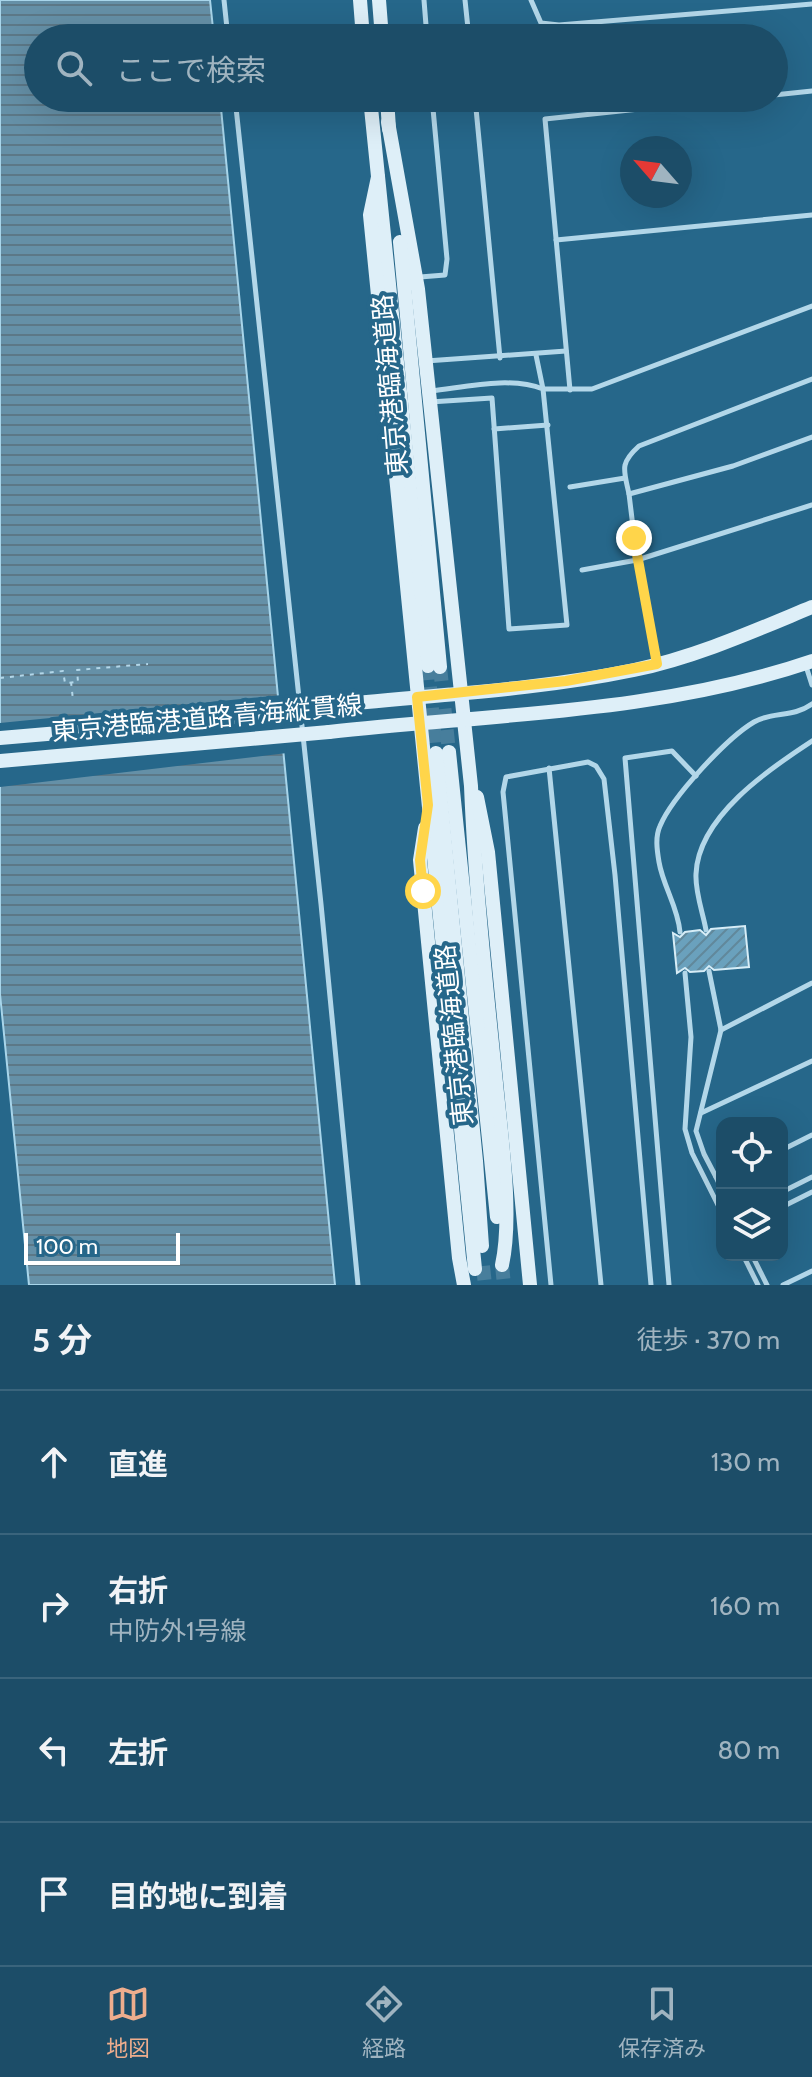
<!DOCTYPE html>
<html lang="ja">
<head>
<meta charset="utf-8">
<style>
	body { margin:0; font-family:Cabin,"Noto Sans JP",sans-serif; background:#25546e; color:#f1f3f6 }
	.controls { position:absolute; right:24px; bottom:24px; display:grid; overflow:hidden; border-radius:16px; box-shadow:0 8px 32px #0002 }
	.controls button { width:72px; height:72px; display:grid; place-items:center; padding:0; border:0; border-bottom:2px solid #3a647c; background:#1c4d68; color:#f1f3f6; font:40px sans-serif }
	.compass { position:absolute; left:620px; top:136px; width:72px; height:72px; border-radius:50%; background:#1c4d68; box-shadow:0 8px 32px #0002; rotate:298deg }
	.scale { position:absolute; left:24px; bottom:20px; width:156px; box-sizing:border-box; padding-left:8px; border:4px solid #fff; border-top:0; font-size:22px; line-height:28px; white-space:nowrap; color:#fff; -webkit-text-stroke:6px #26678a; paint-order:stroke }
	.stop { position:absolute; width:24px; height:24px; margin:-18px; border:6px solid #ffd54a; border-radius:50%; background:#fff }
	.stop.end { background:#ffd54a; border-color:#fff; box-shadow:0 2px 8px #0008 }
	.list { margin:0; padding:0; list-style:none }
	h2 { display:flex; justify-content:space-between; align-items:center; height:104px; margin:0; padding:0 32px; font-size:34px }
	h2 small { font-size:26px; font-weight:400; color:#a0b4c0 }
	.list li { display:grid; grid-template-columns:52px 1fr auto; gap:24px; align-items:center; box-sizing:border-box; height:144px; padding:0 32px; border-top:2px solid #3a647c }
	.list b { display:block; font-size:30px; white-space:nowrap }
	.list p { margin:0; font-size:26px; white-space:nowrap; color:#a0b4c0 }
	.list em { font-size:26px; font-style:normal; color:#a0b4c0 }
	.icon { flex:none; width:44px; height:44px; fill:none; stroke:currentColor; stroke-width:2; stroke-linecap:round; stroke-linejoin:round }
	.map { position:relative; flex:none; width:812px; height:1285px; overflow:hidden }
	.search { position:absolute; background:#1c4d68; box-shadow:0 8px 32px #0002; left:24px; right:24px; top:24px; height:88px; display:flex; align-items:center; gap:20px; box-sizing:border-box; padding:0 28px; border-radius:44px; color:#a0b4c0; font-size:30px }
	.sheet { height:680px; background:#1c4d68 }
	nav { display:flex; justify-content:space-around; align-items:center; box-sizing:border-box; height:112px; border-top:2px solid #3a647c; background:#1c4d68; font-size:22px; color:#a0b4c0 }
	nav a { display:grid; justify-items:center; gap:4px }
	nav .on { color:#eead8d }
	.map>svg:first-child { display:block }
	.water { fill:url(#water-rules); stroke:#a8d5ea; stroke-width:2 }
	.pier { fill:#26678a }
	.building { fill:url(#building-hatch); stroke:#d7edf7; stroke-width:2 }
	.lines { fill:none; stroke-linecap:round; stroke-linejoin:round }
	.secondary-tunnel { stroke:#477e9c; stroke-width:14; stroke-dasharray:14 7; stroke-linecap:butt }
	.path { stroke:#b3d7e9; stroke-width:2; stroke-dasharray:4 6; stroke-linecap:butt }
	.lane { stroke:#b3d7e9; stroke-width:5 }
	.secondary { stroke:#deeff8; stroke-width:14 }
	.secondary-bridge { stroke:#deeff8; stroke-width:14 }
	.route { stroke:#ffd54a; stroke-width:10 }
	.labels { text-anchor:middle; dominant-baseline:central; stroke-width:8; stroke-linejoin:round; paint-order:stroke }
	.street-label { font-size:26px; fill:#fff; stroke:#26678a }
</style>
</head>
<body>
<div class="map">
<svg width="812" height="1285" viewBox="0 0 812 1285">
	<defs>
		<pattern id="water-rules" width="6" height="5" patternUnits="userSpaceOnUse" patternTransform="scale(2)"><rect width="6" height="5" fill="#6590a7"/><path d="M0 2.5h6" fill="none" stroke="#5c7887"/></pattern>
		<pattern id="building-hatch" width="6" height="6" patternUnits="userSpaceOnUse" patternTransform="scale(2)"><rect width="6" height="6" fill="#6aa1bd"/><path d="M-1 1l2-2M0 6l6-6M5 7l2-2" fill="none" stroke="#61889b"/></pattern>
	</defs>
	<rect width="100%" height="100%" fill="#26678a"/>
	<!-- water -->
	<polygon class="water" points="0,0 210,0 214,38 38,38 38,98 220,98 335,1285 29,1285 0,994"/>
	<!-- pier -->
	<polygon class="pier" points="282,695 287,753 0,787 0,723"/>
	<!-- building -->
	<polygon class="building" points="745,926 749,967 714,970 709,966 704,971 690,972 685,968 677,973 673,933 680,937 685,932 700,930 706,935 711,929"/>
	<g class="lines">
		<!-- secondary-tunnel -->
		<g class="secondary-tunnel">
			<polyline points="428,666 436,753"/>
			<polyline points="440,667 449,752"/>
			<polyline points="502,1265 504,1285"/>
			<polyline points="483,1266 485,1285"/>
		</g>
		<!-- path -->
		<g class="path">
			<polyline points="0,678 63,671 65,683 78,682 77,670 148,664"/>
			<polyline points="71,682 73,700"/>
		</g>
		<!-- lane -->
		<g class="lane">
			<polyline points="224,0 228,38"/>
			<polyline points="424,0 427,38"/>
			<polyline points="465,0 469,38"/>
			<polyline points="531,0 541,23 559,25 812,4"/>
			<polyline points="774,95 812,91"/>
			<polyline points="235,98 321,904 358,1285"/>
			<polyline points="475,98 500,358"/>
			<polyline points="556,240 812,215"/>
			<polyline points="420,277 445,275 447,259 432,98"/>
			<polyline points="536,355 543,389 592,389 812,306"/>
			<polyline points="426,361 566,351"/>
			<polyline points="570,390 545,119 743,98"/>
			<path d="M 430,402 L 492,398 L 509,629 L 567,625 L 543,389 C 510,376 466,387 431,391"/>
			<polyline points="494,429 548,425"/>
			<polyline points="570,487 625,478"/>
			<path d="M 629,494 C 624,470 619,464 639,446 L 812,379"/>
			<polyline points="582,570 637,560 629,494 733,466 812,437"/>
			<polyline points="657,663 637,560 812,505"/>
			<polyline points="805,663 812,685"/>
			<polyline points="549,768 601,1285"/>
			<path d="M 706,930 C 703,913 695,892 696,874 C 698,817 769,769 812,741"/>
			<path d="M 680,932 C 678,907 663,886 659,862 C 657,850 655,837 660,826 C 672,797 727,738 754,722 C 772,711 793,718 812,704"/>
			<polyline points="709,971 721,1030 696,1131 704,1154 716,1177 722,1176"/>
			<polyline points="685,973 691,1037 685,1129 692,1153 722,1213"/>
			<polyline points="721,1030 812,983"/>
			<polyline points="701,1113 812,1061"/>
			<polyline points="782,1150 812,1135"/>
			<polyline points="716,1177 722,1190"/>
			<polyline points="782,1192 812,1177"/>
			<polyline points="782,1207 812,1192"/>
			<polyline points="743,1255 758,1285"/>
			<polyline points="752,1255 767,1285"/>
			<polyline points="551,1285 503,792 506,777 588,762 596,766 604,779 615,875 651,1285"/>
			<polyline points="669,1285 625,758 672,751 696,776"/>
			<polyline points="783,1285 812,1271"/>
		</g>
		<!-- secondary -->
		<g class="secondary">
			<polyline points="360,0 363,38"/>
			<polyline points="379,0 382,38"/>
			<polyline points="370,98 428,666"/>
			<polyline points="387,98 389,129"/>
			<path d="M 388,122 L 418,289 L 471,786 C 475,885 486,984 496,1083 C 501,1136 513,1215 502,1265"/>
			<polyline points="378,177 370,215 475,1269"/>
			<polyline points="400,242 440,667"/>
			<path d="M 326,706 C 428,695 533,691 634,670 C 696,657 754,631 812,607"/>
			<path d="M 329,732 C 490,714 657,714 812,661"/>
			<polyline points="449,752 497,1217"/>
			<polyline points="436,753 476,1161 482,1246"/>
			<polyline points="477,797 488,852 530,1285"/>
			<polyline points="425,828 420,860 459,1258 464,1285"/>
		</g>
		<!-- secondary-bridge -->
		<g class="secondary-bridge">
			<polyline points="0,738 211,720 326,706"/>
			<polyline points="0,761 329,732"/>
		</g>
	</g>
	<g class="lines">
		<!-- route -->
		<polyline class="route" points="423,891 420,860 428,805 417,697 566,681 657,664 634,538"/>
	</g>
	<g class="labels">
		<!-- street labels -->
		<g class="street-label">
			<text transform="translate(390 385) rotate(-95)">東京港臨海道路</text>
			<text transform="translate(207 718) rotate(-5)">東京港臨港道路青海縦貫線</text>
			<text transform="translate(454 1035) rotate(-96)">東京港臨海道路</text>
		</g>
	</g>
</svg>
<div class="controls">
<button><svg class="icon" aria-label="locate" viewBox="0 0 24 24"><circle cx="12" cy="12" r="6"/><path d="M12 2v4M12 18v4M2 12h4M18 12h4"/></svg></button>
<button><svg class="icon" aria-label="layers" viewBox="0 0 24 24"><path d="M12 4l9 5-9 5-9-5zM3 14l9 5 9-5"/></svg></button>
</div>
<svg class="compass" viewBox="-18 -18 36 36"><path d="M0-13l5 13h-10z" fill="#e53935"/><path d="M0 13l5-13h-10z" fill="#a0b4c0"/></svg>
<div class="scale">100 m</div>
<div class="stop" style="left:423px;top:891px"></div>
<div class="stop end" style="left:634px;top:538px"></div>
<div class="search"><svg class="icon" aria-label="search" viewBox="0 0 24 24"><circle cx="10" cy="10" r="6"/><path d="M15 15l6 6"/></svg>ここで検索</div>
</div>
<section class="sheet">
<h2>5 分<small>徒歩 · 370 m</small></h2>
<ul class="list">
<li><svg class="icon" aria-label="ahead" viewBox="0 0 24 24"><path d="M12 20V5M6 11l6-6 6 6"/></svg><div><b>直進</b></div><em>130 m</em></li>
<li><svg class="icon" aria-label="right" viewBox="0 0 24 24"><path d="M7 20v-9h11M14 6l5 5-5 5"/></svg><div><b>右折</b><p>中防外1号線</p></div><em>160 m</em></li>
<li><svg class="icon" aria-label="left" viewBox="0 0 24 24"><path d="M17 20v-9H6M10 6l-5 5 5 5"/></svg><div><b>左折</b></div><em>80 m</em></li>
<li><svg class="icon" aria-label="arrive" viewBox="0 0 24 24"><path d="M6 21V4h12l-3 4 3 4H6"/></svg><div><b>目的地に到着</b></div></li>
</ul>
</section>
<nav>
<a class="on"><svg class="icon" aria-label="map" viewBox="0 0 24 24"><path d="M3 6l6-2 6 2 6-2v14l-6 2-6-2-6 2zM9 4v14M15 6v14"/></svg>地図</a>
<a><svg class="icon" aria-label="directions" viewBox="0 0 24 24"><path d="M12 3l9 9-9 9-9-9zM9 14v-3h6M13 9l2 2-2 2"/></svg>経路</a>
<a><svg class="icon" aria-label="saved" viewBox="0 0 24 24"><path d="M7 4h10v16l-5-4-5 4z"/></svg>保存済み</a>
</nav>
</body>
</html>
